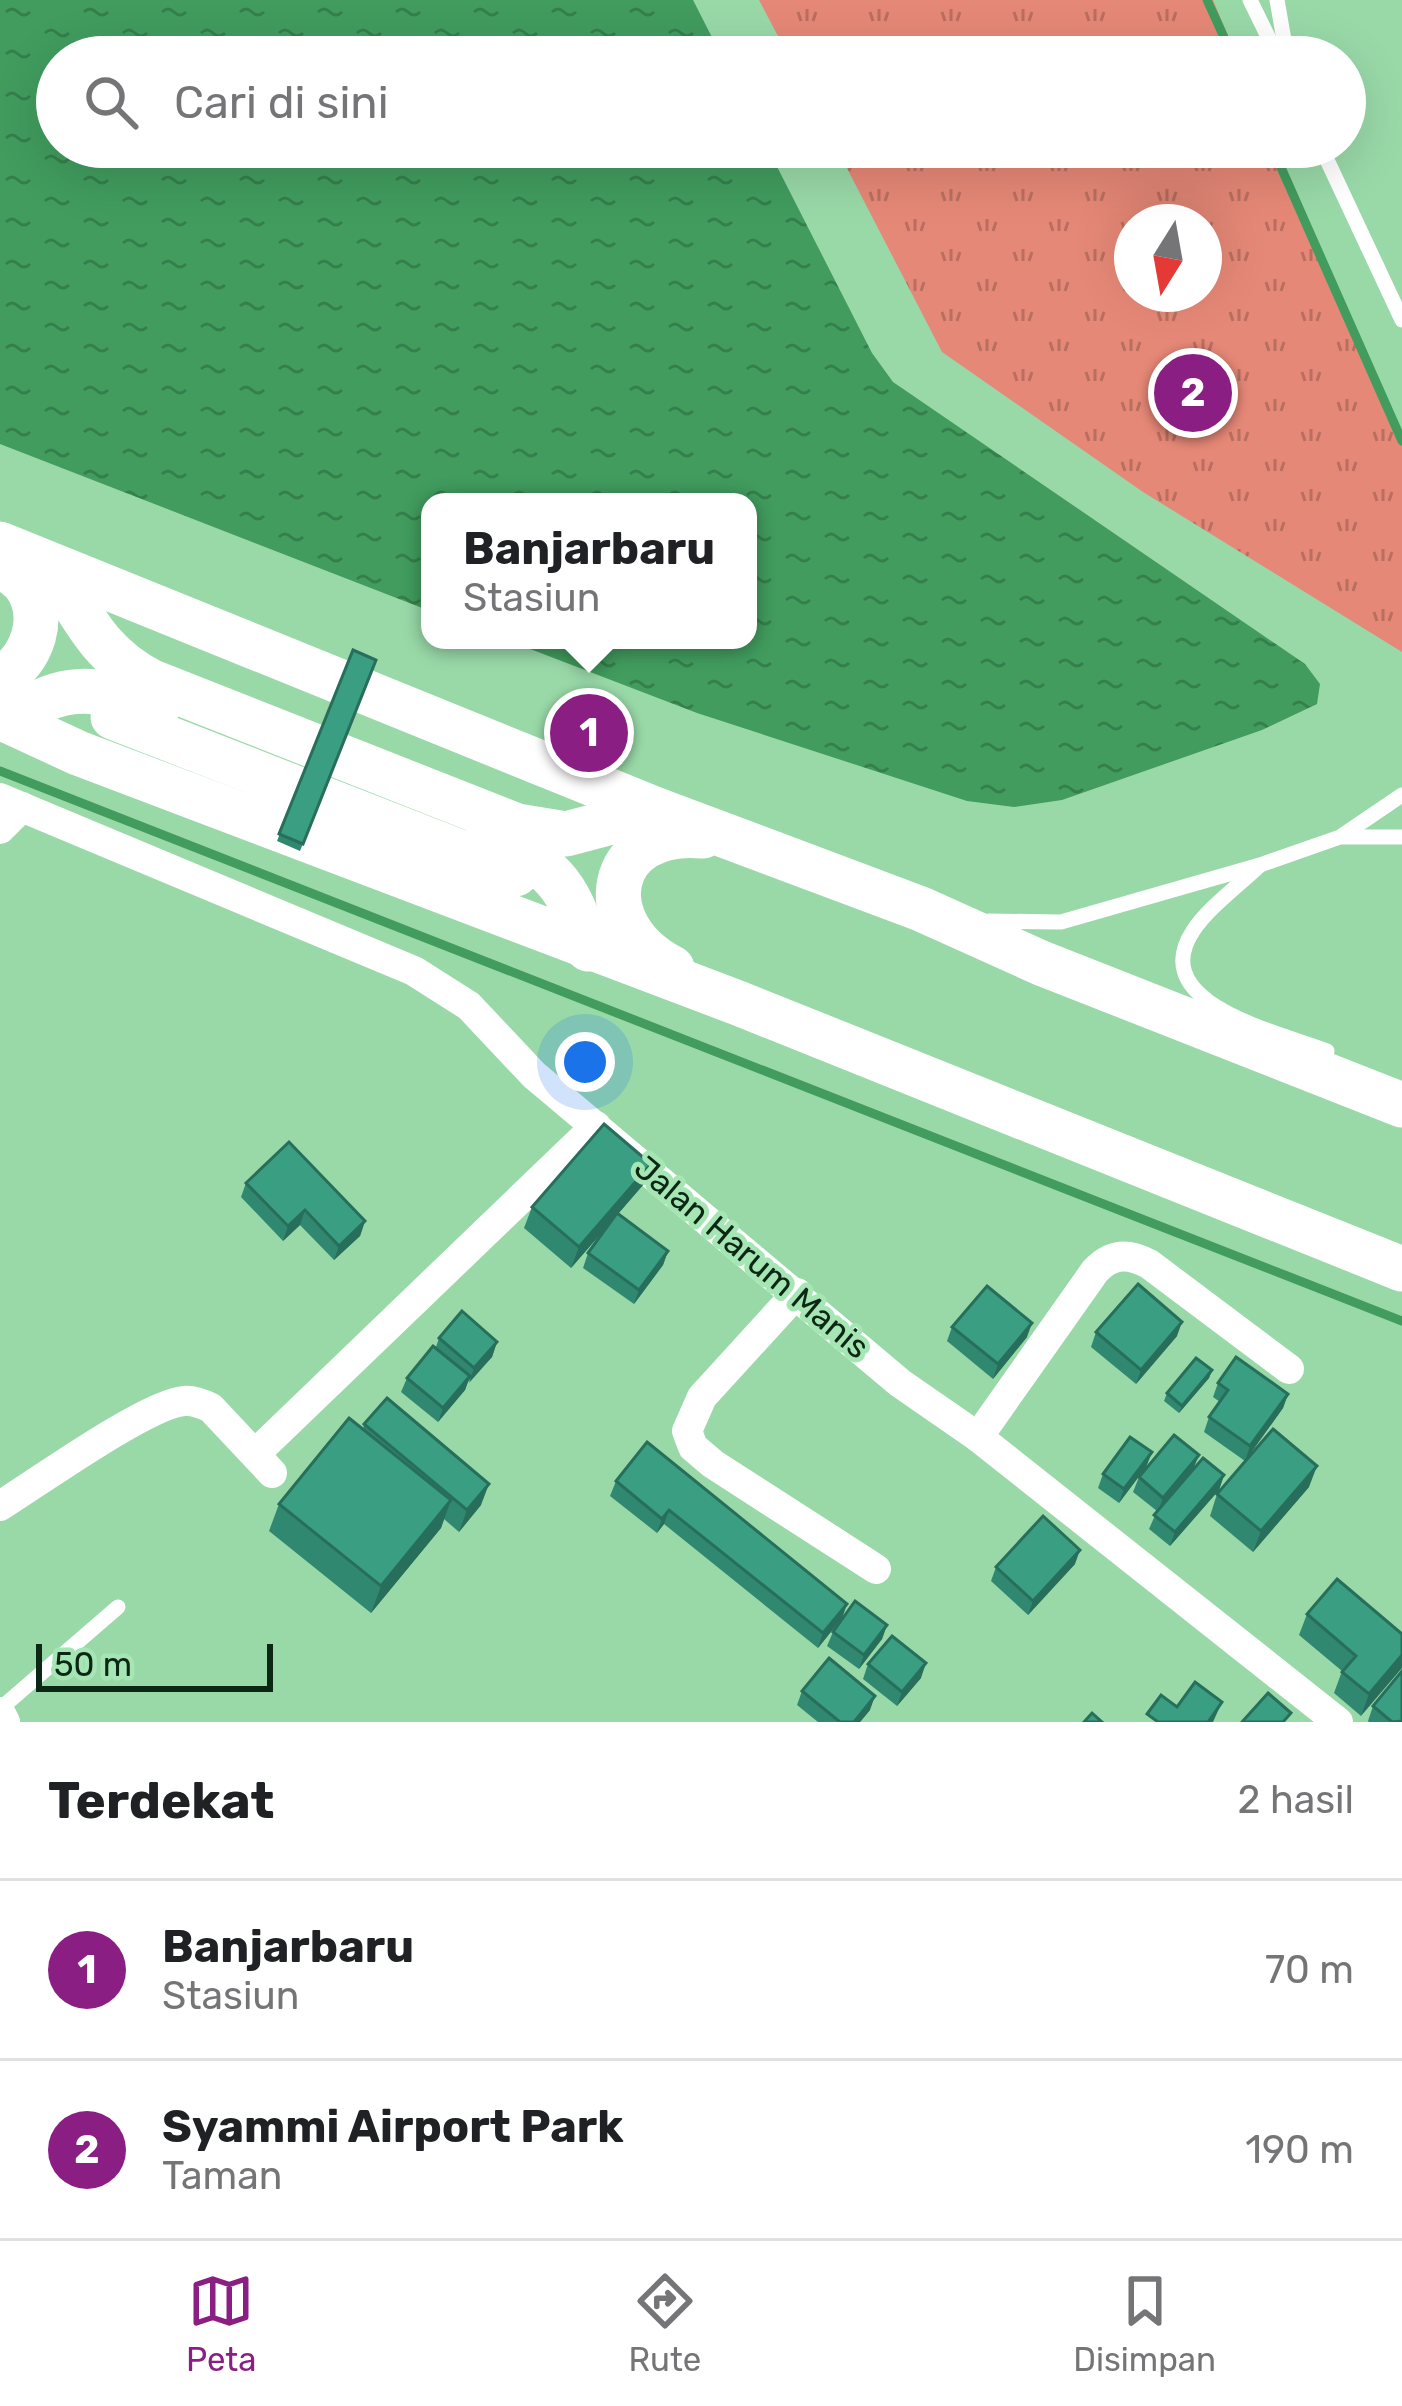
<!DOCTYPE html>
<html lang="id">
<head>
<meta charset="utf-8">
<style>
	body { margin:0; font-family:Rubik,sans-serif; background:#f2f2f2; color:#202124 }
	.compass { position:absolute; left:1114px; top:204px; width:108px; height:108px; border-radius:50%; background:#fff; box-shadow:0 12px 48px #0002; rotate:191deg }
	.scale { position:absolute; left:36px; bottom:30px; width:237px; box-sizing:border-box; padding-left:12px; border:6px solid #0d2715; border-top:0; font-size:33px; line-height:42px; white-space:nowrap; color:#0d2715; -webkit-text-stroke:9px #a5e6b4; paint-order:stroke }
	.you { position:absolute; left:585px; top:1062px; width:42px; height:42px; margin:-30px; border:9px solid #fff; border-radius:50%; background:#1a73e8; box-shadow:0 0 0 18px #1a73e833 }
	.badge { display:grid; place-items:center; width:78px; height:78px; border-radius:50%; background:#8a1e83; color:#fff; font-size:39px; font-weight:700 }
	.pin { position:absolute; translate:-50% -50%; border:6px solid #fff; box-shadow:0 3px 12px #0006 }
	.popup { position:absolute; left:421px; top:493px; width:336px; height:156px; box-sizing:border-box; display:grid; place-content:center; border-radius:24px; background:#fff; filter:drop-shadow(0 3px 9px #0005); font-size:39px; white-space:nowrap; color:#757577 }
	.popup b { font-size:45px; color:#202124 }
	.popup::after { content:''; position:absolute; left:50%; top:100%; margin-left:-24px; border:24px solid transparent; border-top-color:#fff }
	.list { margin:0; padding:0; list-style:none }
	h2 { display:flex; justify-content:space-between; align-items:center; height:156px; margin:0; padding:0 48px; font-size:51px }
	h2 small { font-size:39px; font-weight:400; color:#757577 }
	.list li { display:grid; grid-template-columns:78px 1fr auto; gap:36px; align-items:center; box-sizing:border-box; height:180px; padding:0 48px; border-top:3px solid #e0e0e0 }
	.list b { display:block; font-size:45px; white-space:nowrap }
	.list p { margin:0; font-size:39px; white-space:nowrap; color:#757577 }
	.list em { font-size:39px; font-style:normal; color:#757577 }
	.icon { flex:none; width:66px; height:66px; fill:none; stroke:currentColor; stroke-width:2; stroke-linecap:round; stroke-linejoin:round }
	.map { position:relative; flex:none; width:1402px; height:1722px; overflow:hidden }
	.search { position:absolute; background:#fff; box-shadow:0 12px 48px #0002; left:36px; right:36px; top:36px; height:132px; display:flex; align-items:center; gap:30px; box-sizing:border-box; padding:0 42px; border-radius:66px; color:#757577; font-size:45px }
	.sheet { height:516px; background:#fff }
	nav { display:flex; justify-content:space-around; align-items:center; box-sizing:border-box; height:168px; border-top:3px solid #e0e0e0; background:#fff; font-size:33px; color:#757577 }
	nav a { display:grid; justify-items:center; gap:6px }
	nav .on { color:#8a1e83 }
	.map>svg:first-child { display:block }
	.park { fill:url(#park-tufts); fill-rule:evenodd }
	.water { fill:url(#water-ripples) }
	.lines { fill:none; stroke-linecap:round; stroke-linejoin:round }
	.stream { stroke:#419c5e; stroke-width:9 }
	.lane { stroke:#fff; stroke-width:15 }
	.street { stroke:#fff; stroke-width:30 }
	.secondary { stroke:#fff; stroke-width:45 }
	.wall { fill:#318870 }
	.shaded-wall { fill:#286f5b }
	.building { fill:#399e82; stroke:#286f5b; stroke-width:3 }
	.labels { text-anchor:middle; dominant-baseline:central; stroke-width:10; stroke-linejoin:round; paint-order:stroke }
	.street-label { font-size:33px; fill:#0d2715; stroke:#a5e6b4 }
</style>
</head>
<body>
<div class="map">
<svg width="1402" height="1722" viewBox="0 0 1402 1722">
	<defs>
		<pattern id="park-tufts" width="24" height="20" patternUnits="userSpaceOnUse" patternTransform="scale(3)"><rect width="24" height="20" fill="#e68877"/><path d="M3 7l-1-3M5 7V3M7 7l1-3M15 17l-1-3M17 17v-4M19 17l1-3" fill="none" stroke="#b96f60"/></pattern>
		<pattern id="water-ripples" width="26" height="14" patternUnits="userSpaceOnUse" patternTransform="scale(3)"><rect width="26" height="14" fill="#419c5e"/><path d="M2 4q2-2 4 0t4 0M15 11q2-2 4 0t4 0" fill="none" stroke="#357f4c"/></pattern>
	</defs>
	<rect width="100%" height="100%" fill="#99d9a8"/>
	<!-- park -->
	<g class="park">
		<polygon points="759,0 1213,0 1237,57 789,57"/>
		<path d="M 836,147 L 1277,147 L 1402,435 L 1402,652 L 1143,492 L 942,352 ZM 1132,222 L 1204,222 L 1204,294 L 1132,294 Z"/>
	</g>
	<!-- water -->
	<polygon class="water" points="0,0 693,0 722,57 57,57 57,147 767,147 872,353 893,382 1305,664 1320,684 1317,704 1262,730 1062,800 1014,807 967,801 697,713 507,640 748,640 748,502 430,502 430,611 0,444"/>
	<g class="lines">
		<!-- stream -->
		<g class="stream">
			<polyline points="1207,0 1233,57"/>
			<polyline points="1272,147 1402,441"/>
			<polyline points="0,771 1402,1321"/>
		</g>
		<!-- lane -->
		<g class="lane">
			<polyline points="1250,0 1278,57"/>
			<polyline points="1277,0 1287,57"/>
			<polyline points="1321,147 1402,320"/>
			<polyline points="1343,837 1402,837"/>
			<path d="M 1259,866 C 1239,885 1207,909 1193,931 C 1145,1004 1279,1032 1327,1051"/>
			<polyline points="989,921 1061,922 1260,865 1340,837 1402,795"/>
			<polyline points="0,1709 118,1607"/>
		</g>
		<!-- street -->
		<g class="street">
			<polyline points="0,798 414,971 469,1006 534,1075 900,1383 978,1437 1338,1722"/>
			<polyline points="0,829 22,807"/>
			<polyline points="797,1293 702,1397 687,1431 693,1447 713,1464 876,1569"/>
			<path d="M 978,1437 L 1095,1271 C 1112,1253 1128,1253 1149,1264 L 1289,1369"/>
			<polyline points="255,1454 596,1126"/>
			<path d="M 0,1506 C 37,1483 147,1404 184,1401 C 194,1400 203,1404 211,1408 L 272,1473"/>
			<polyline points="0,1712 5,1722"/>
		</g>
		<!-- secondary -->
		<g class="secondary">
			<polyline points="0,544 657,810 921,909 1041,963 1402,1105"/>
			<path d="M 0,564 C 7,570 18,576 24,583 C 49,616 32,661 0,679"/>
			<path d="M 53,568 C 83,617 99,655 152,682 L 517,826 L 566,834 L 657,810"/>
			<polyline points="0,717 78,753 738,1003 1402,1269"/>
			<polyline points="113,717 516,874"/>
			<path d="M 10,721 C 61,680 99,687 157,709"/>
			<path d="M 487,839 C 552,865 567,880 588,949"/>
			<path d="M 672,968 C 588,924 606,827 703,836"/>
		</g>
	</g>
	<!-- wall -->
	<g class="wall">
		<polygon points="353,650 376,660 300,851 277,841"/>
		<polygon points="651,1164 643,1185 618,1214 668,1251 663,1265 634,1304 583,1268 588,1253 611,1222 571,1268 524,1228 532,1207"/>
		<polygon points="246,1183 365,1221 360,1236 334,1260 300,1225 283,1241 241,1197"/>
		<polygon points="952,1327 1027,1337 993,1379 947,1341"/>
		<polygon points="1096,1332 1177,1336 1136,1384 1091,1347"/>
		<polygon points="439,1338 497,1342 492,1357 468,1382 465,1390 438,1422 401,1392 407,1378 436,1347"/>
		<polygon points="1212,1370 1209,1378 1179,1413 1164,1401 1167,1393"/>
		<polygon points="1218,1383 1288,1394 1283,1408 1245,1461 1204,1432 1209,1417 1220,1402 1213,1397"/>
		<polygon points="364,1424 481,1505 459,1532 444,1519 441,1528 371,1613 269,1531 279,1504 363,1429"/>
		<polygon points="1152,1452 1146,1467 1119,1503 1098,1488 1103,1474"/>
		<polygon points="1199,1455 1193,1469 1224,1475 1219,1490 1170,1546 1149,1529 1157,1511 1133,1492 1139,1477"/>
		<polygon points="616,1481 847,1604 842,1618 818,1648 664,1524 657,1533 610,1496"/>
		<polygon points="1309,1487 1253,1552 1210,1516 1217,1494"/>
		<polygon points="1075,1564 1028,1615 991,1581 996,1567"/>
		<polygon points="1307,1614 1402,1634 1361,1716 1334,1693 1342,1671 1299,1635"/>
		<polygon points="887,1625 882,1639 859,1669 827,1646 833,1632"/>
		<polygon points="868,1664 921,1678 897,1706 863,1679"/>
		<polygon points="802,1691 870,1710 860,1722 818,1722 797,1705"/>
		<polygon points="1373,1706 1402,1722 1369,1722 1368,1721"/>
	</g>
	<!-- shaded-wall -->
	<g class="shaded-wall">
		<polygon points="651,1164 643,1185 571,1268 579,1247"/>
		<polygon points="305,1210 300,1225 283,1241 288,1226"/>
		<polygon points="365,1221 360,1236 334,1260 339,1246"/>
		<polygon points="668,1251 663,1265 634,1304 639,1290"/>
		<polygon points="1182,1322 1177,1336 1136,1384 1141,1370"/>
		<polygon points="1032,1323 1027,1337 993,1379 998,1364"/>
		<polygon points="497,1342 492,1357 469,1383 474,1368"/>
		<polygon points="1212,1370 1209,1378 1179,1413 1182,1406"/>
		<polygon points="470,1376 465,1390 438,1422 443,1408"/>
		<polygon points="1288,1394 1283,1408 1245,1461 1250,1446"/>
		<polygon points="1152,1452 1146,1467 1119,1503 1124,1489"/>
		<polygon points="1199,1455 1193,1469 1158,1512 1163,1498"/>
		<polygon points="1317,1466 1309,1487 1253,1552 1261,1531"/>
		<polygon points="1224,1475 1219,1490 1170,1546 1175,1532"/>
		<polygon points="489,1484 481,1505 459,1532 467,1510"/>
		<polygon points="451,1500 441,1528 371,1613 381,1586"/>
		<polygon points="669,1510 664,1524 657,1533 662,1519"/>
		<polygon points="1080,1550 1075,1564 1028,1615 1033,1601"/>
		<polygon points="847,1604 842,1618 818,1648 823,1633"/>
		<polygon points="887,1625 882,1639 859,1669 864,1655"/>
		<polygon points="1402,1655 1402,1668 1361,1716 1369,1694"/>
		<polygon points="926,1663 921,1678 897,1706 902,1692"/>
		<polygon points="875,1696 870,1710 860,1722 854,1722"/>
		<polygon points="1222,1702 1213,1722 1208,1722"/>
	</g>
	<!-- building -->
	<g class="building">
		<polygon points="353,650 376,660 303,844 279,834"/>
		<polygon points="604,1124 651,1164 579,1247 532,1207"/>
		<polygon points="289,1142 365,1221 339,1246 305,1210 288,1226 246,1183"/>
		<polygon points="617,1213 668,1251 639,1290 588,1253"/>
		<polygon points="1138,1284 1182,1322 1141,1370 1096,1332"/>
		<polygon points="987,1286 1032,1323 998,1364 952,1327"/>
		<polygon points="462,1311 497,1342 474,1368 439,1338"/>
		<polygon points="433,1346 470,1376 443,1408 407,1378"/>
		<polygon points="1236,1357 1288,1394 1250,1446 1209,1417 1228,1390 1218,1383"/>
		<polygon points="1196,1358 1212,1370 1182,1406 1167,1393"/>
		<polygon points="387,1398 489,1484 467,1510 364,1424"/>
		<polygon points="349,1418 451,1500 381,1586 279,1504"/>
		<polygon points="1273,1429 1317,1466 1261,1531 1217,1494"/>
		<polygon points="1174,1435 1199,1455 1163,1498 1139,1477"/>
		<polygon points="1130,1437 1152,1452 1124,1489 1103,1474"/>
		<polygon points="647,1442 847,1604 823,1633 669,1510 662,1519 616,1481"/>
		<polygon points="1203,1458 1224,1475 1175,1532 1154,1515"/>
		<polygon points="1043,1516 1080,1550 1033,1601 996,1567"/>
		<polygon points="1337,1579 1402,1634 1402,1655 1369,1694 1342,1672 1356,1656 1307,1614"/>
		<polygon points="855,1601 887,1625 864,1655 833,1632"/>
		<polygon points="892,1636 926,1663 902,1692 868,1664"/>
		<polygon points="829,1658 875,1696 854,1722 840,1722 802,1691"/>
		<polygon points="1402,1671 1402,1721 1392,1722 1373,1706"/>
		<polygon points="1195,1682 1222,1702 1208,1722 1158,1722 1147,1714 1161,1695 1177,1707"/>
		<polygon points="1268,1693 1291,1713 1283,1722 1242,1722"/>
		<polygon points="1092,1713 1102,1722 1084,1722"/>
	</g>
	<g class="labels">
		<!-- street labels -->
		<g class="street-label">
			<text transform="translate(752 1257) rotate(40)">Jalan Harum Manis</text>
		</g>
	</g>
</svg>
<svg class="compass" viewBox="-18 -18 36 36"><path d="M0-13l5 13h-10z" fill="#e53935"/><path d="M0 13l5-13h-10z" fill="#757577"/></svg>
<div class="scale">50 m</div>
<div class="you"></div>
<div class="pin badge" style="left:589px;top:733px">1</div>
<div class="popup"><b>Banjarbaru</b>Stasiun</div>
<div class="pin badge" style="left:1193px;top:393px">2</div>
<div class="search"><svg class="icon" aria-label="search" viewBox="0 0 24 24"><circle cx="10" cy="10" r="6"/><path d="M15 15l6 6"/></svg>Cari di sini</div>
</div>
<section class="sheet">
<h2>Terdekat<small>2 hasil</small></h2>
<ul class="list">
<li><span class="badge">1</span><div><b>Banjarbaru</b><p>Stasiun</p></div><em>70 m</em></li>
<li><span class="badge">2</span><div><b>Syammi Airport Park</b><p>Taman</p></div><em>190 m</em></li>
</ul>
</section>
<nav>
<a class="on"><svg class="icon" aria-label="map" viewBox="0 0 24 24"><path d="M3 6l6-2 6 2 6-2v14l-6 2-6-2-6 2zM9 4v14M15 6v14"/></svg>Peta</a>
<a><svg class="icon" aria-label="directions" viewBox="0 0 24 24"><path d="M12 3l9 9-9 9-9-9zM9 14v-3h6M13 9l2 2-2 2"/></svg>Rute</a>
<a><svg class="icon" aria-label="saved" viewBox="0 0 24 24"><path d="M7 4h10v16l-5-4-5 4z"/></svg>Disimpan</a>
</nav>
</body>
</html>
